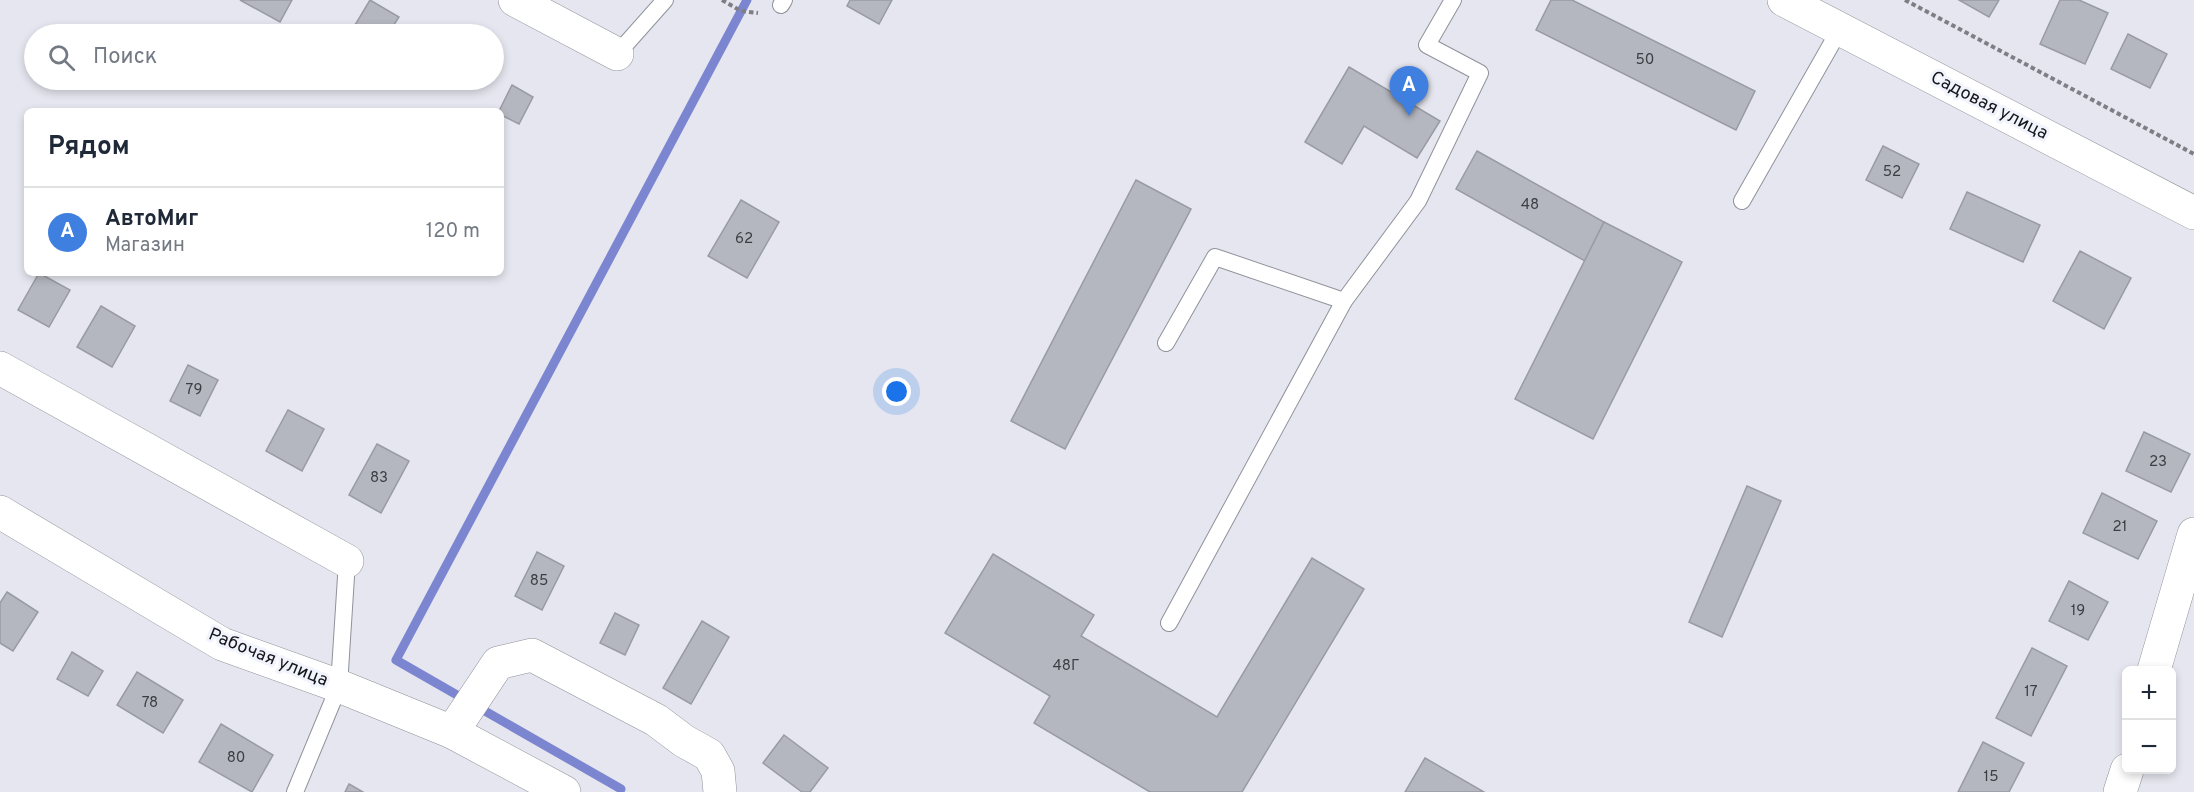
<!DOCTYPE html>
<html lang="ru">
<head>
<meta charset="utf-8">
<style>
	body { margin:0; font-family:Overpass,sans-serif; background:#f6f6f7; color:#1f2937 }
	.controls { position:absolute; right:18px; bottom:18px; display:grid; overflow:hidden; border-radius:9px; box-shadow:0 3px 9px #0003 }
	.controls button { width:54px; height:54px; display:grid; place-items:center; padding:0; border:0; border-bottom:2px solid #e0e1e3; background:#fff; color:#1f2937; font:30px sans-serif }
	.you { position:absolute; left:897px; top:392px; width:21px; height:21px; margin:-15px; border:4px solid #fff; border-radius:50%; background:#1a73e8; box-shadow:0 0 0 9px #1a73e833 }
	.badge { display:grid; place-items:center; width:39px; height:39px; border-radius:50%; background:#d93025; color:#fff; font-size:20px; font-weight:700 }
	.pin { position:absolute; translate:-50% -50px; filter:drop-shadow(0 2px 3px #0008) }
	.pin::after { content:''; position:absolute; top:32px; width:21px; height:18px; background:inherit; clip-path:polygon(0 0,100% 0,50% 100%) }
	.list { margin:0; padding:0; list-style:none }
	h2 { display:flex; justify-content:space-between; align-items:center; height:78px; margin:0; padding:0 24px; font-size:26px }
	h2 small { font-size:20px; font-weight:400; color:#747a83 }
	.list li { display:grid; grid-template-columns:39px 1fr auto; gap:18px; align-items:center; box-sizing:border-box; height:90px; padding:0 24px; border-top:2px solid #e0e1e3 }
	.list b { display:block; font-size:22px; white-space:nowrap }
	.list p { margin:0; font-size:20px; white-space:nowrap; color:#747a83 }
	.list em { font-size:20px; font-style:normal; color:#747a83 }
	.icon { flex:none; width:33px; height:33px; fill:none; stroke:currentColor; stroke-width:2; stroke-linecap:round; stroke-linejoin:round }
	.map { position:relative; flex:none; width:2194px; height:792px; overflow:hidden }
	.search { position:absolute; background:#fff; box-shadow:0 3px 9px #0003; left:24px; top:24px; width:480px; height:66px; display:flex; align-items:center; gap:15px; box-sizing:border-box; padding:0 21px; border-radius:33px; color:#747a83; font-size:22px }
	.panel { position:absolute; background:#fff; box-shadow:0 3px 9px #0003; left:24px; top:108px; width:480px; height:168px; border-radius:9px }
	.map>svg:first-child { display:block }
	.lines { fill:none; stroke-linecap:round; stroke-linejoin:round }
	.stream { stroke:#7c86d0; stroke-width:9 }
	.building { fill:#b5b7c0; stroke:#999ba3; stroke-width:1.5 }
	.lane-casing { stroke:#90929a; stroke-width:18 }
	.street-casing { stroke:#90929a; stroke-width:34 }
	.path { stroke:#7e7f85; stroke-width:4; stroke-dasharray:4.5 3; stroke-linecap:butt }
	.lane { stroke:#fff; stroke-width:16 }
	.street { stroke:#fff; stroke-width:33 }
	.labels { text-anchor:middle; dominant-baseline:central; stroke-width:6; stroke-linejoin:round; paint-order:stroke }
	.number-label { font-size:15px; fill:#3d3e43 }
	.street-label { font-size:18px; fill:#151619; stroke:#f2f4fd }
</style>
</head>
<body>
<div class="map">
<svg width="2194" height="792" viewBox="0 0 2194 792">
	<rect width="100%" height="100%" fill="#e5e6ef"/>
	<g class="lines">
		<!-- stream -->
		<polyline class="stream" points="621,789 396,660 747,0"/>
	</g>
	<!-- building -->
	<g class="building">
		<polygon points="240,0 292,0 280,22"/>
		<polygon points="370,0 399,17 388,34 359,34 352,30"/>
		<polygon points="850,0 892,0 879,24 847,6"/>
		<polygon points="1551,0 1572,0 1755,91 1736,130 1536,30"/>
		<polygon points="1959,0 1999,0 1989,17"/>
		<polygon points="2060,0 2079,0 2108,13 2085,64 2040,44"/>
		<polygon points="2128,34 2167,54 2150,88 2111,69"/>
		<polygon points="1349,67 1440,121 1417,158 1364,126 1342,164 1305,142"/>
		<polygon points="512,85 533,97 519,124 501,115 501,111 499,111"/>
		<polygon points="1883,146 1919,164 1902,198 1866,180"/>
		<polygon points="1477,151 1604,222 1585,261 1456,189"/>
		<polygon points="1136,180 1191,209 1065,449 1011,421"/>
		<polygon points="1967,192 2040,225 2023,262 1950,229"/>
		<polygon points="741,200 779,222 747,278 708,256"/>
		<polygon points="1604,222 1682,262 1593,439 1515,399"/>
		<polygon points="2080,251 2131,278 2104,329 2053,301"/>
		<polygon points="39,273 70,290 49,327 18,310"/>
		<polygon points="101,306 135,326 112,367 77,347"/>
		<polygon points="188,365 218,380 200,416 170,401"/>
		<polygon points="288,410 324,429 302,471 266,451"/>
		<polygon points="2144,432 2190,454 2171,492 2126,471"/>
		<polygon points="377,444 409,461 381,513 349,495"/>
		<polygon points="1747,486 1781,501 1722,637 1689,622"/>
		<polygon points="2102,493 2157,521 2138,559 2083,533"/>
		<polygon points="537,552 564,566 542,610 515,596"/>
		<polygon points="993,554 1094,615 1081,636 1217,717 1312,558 1364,589 1242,792 1150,792 1034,723 1050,696 945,633"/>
		<polygon points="2069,581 2108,602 2088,640 2049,621"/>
		<polygon points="7,592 38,612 13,651 0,643 0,603"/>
		<polygon points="615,613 639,625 625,655 600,643"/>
		<polygon points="702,621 729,637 691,704 663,688"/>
		<polygon points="2032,648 2067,666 2031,736 1996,718"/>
		<polygon points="72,652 103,671 88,696 57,679"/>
		<polygon points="137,672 183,700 163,733 117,705"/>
		<polygon points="221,724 273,755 252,792 199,762"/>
		<polygon points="784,735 828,768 810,792 802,792 763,763"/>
		<polygon points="1983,742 2024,763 2009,792 1958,792"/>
		<polygon points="1425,758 1484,792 1405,792"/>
		<polygon points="349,784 363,792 345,792"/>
	</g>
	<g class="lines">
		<!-- lane casing -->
		<g class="lane-casing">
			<g id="lane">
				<polyline points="781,5 784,0"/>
				<polyline points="617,54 665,0"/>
				<polyline points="1742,201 1840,29"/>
				<polyline points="1166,343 1215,257 1344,301"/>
				<polyline points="1169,623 1344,301 1418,201 1480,73 1427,45 1453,0"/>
				<polyline points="295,792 339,686 347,561"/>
			</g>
		</g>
		<!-- street casing -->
		<g class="street-casing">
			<g id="street">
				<polyline points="515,0 617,54"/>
				<polyline points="1784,0 2194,213"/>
				<polyline points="0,368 347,561"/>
				<polyline points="0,512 222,644 339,686 452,732 564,792"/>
				<polyline points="2154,670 2194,534"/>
				<polyline points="452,732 498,663 532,655 656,720 684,741 709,755 718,771 720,792"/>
				<polyline points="2120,792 2127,770"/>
			</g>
		</g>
		<!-- path -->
		<g class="path">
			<polyline points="722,0 741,11 758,13"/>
			<polyline points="1905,0 2194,154"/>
		</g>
		<!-- lane -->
		<use href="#lane" class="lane"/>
		<!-- street -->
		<use href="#street" class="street"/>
	</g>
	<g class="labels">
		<!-- number labels -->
		<g class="number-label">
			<text x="1645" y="60">50</text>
			<text x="1892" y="172">52</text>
			<text x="1530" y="205">48</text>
			<text x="744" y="239">62</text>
			<text x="194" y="390">79</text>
			<text x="2158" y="462">23</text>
			<text x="379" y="478">83</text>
			<text x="2120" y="527">21</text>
			<text x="539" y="581">85</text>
			<text x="2078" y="611">19</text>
			<text x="1066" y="666">48Г</text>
			<text x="2031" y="692">17</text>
			<text x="150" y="703">78</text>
			<text x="236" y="758">80</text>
			<text x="1991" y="777">15</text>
		</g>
		<!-- street labels -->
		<g class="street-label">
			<text transform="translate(1989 106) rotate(27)">Садовая улица</text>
			<text transform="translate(268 658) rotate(22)">Рабочая улица</text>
		</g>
	</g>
</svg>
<div class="controls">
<button>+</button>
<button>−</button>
</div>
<div class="you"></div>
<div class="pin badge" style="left:1409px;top:116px;background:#3f7fe0">A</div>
<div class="search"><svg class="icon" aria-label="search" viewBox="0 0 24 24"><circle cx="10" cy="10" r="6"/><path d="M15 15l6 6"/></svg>Поиск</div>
<section class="panel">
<h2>Рядом<small></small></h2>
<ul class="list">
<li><span class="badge" style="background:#3f7fe0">A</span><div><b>АвтоМиг</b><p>Магазин</p></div><em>120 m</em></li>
</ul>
</section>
</div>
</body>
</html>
